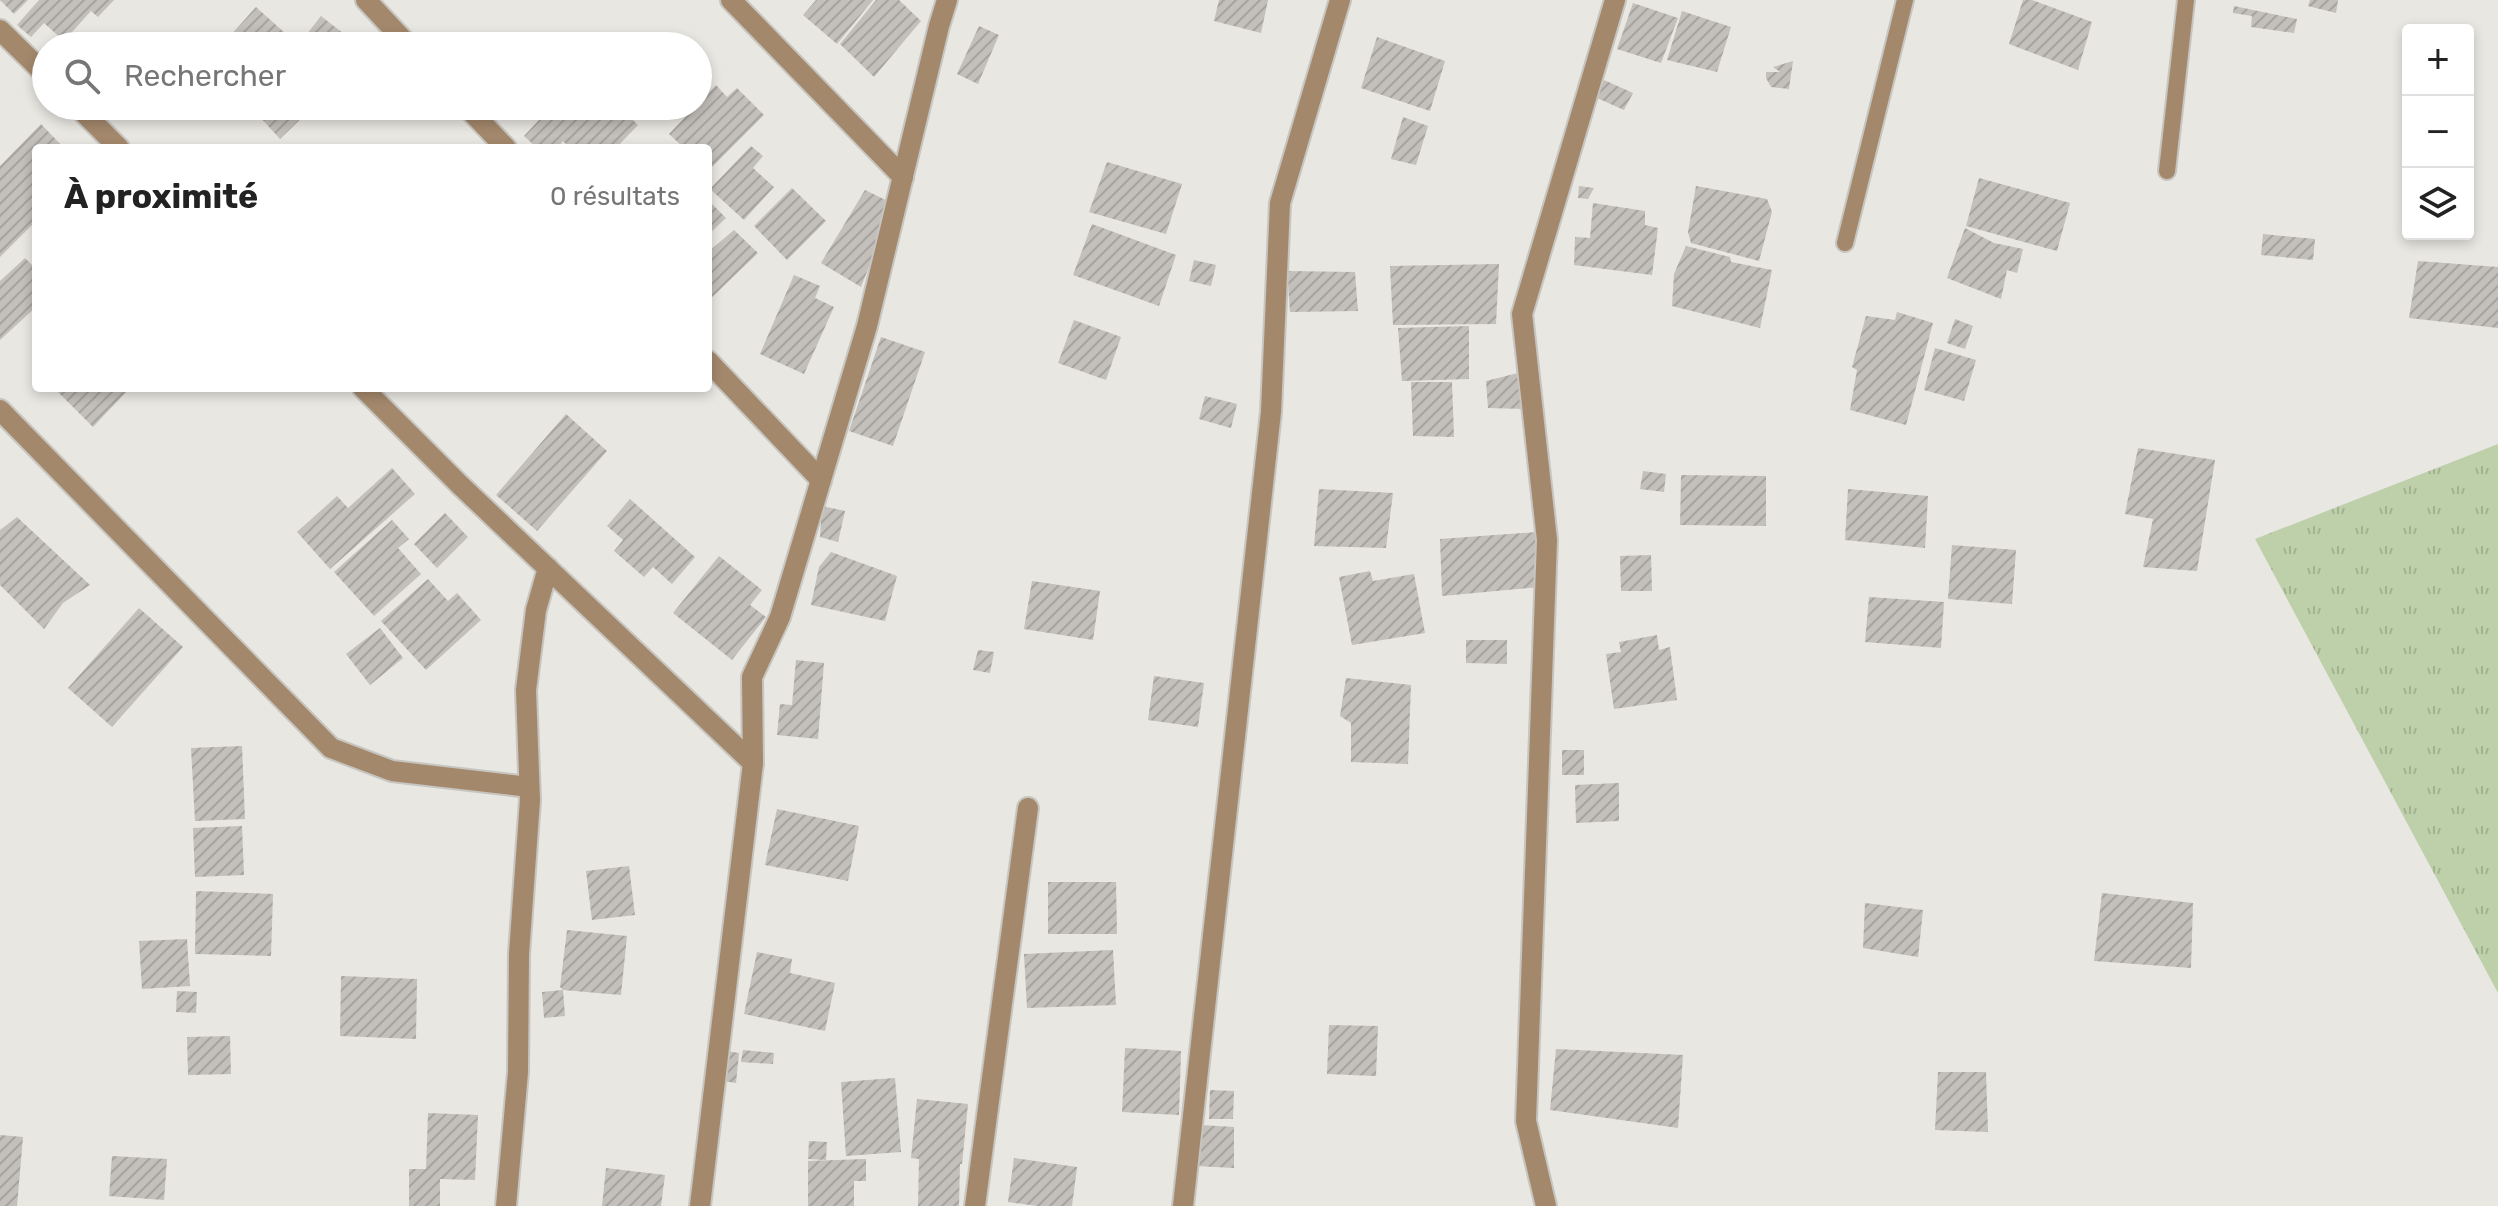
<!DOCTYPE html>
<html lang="fr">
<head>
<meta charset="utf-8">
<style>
	body { margin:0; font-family:Rubik,sans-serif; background:#f6f6f6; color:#222 }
	.controls { position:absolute; right:24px; top:24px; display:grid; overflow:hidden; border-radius:8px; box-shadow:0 4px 12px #0003 }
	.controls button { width:72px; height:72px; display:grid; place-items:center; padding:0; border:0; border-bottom:2px solid #e0e0e0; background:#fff; color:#222; font:40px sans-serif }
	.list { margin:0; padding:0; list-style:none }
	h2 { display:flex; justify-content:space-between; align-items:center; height:104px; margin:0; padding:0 32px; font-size:34px }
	h2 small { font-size:26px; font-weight:400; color:#767676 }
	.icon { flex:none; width:44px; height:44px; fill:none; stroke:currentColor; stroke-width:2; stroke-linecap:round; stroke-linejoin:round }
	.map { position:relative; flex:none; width:2498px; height:1206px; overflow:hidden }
	.search { position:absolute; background:#fff; box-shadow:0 4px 12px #0003; left:32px; top:32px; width:680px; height:88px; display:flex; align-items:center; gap:20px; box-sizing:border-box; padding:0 28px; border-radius:44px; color:#767676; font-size:30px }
	.panel { position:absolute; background:#fff; box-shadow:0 4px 12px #0003; left:32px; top:144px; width:680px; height:248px; border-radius:8px }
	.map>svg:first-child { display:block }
	.grass { fill:url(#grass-tufts) }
	.building { fill:url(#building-hatch) }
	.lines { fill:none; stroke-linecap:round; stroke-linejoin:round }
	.lane-casing { stroke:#c7c5c0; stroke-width:20 }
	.street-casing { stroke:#c7c5c0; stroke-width:24 }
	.lane { stroke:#a4886c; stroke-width:16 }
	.street { stroke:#a4886c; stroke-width:20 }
</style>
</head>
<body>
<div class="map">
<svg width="2498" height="1206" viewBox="0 0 2498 1206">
	<defs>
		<pattern id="grass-tufts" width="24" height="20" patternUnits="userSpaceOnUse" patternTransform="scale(2)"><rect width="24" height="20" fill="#bdd0aa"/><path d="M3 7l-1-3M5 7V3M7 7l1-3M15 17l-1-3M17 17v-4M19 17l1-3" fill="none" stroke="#a2b291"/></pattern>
		<pattern id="building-hatch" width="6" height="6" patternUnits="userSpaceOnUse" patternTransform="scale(2)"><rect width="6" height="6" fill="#c3bfbb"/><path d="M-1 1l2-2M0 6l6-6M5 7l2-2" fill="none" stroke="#a7a3a0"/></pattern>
	</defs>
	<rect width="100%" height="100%" fill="#e9e7e2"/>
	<!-- grass -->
	<polygon class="grass" points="2498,444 2498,993 2255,539"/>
	<!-- building -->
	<g class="building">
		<polygon points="0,0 28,0 14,14"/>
		<polygon points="39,0 114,0 98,17 91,11 64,41 44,23 31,37 17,25"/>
		<polygon points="816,0 873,0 837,44 803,15"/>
		<polygon points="876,0 899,0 921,21 874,77 840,44"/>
		<polygon points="1219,0 1268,0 1261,33 1214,21"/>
		<polygon points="2023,0 2032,0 2092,22 2078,70 2009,44"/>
		<polygon points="2310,0 2338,0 2336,13 2308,6"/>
		<polygon points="1633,3 1678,18 1661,63 1617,49"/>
		<polygon points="2234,6 2297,19 2294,33 2251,27 2252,16 2233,13"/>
		<polygon points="256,7 296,43 294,46 221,46"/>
		<polygon points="1682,11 1731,27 1717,72 1667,60"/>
		<polygon points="321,16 353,41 350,46 312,46 303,39"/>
		<polygon points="979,26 999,35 978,84 957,74"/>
		<polygon points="1377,37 1445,61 1430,111 1361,88"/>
		<polygon points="1793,61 1789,89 1771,87 1766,78 1766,72 1780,72 1773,67"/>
		<polygon points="1604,80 1633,93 1624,110 1597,98"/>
		<polygon points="716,85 727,97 737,88 764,115 708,171 708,148 684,148 669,134"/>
		<polygon points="250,106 307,106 311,109 280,139"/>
		<polygon points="552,106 618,106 638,125 616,148 570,148 563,141 557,148 537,148 524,136"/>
		<polygon points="1403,117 1428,126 1416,165 1391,159"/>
		<polygon points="41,124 64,148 36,148 36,221 0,257 0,166"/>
		<polygon points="751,146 763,156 753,168 774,187 744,220 710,189"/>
		<polygon points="1107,162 1182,184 1166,234 1089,212"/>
		<polygon points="1979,178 2070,203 2057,251 1966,226"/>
		<polygon points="1579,186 1594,188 1588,199 1578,198"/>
		<polygon points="1696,186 1767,199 1772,212 1759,261 1691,243 1688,232"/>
		<polygon points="792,188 826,221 787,260 754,226"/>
		<polygon points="865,190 894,204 861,287 821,263"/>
		<polygon points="708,200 726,218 708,235"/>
		<polygon points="1593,203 1645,211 1645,225 1658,228 1652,275 1574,265 1575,237 1590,238"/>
		<polygon points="1092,224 1176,255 1159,306 1073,275"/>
		<polygon points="1965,228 1994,243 2023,249 2017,273 2007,270 2001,299 1947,278"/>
		<polygon points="734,230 758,253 708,301 708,252"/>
		<polygon points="2263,234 2315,239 2313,260 2261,255"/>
		<polygon points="1686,246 1730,257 1731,262 1772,270 1760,328 1672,306 1674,274"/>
		<polygon points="25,258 36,269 36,307 0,340 0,281"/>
		<polygon points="1194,260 1216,265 1211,286 1189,281"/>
		<polygon points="2418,261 2498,267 2498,328 2409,318"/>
		<polygon points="1499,264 1496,324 1393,325 1390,266"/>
		<polygon points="1287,271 1355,272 1358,311 1290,312"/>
		<polygon points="794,275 820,286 815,298 834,307 804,374 760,354"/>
		<polygon points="1897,312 1933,323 1906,425 1850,410 1857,370 1852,367 1866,316 1895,320"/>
		<polygon points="1955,319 1973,326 1965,349 1947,343"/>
		<polygon points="1074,320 1121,337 1106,380 1058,363"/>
		<polygon points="1469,326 1469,379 1402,381 1398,328"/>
		<polygon points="881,337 925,352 893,446 849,431"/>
		<polygon points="1935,348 1976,360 1964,401 1924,390"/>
		<polygon points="1518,373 1524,409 1488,408 1486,381"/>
		<polygon points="1411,382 1452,382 1454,437 1413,436"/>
		<polygon points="56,388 130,388 93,427 55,389"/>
		<polygon points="1205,396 1237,404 1231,428 1199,419"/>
		<polygon points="566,414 607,451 537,531 496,495"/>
		<polygon points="2138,448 2215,460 2197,571 2143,567 2153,519 2125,514"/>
		<polygon points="392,468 415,494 330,569 297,532 337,496 348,508"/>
		<polygon points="1643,471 1666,474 1664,492 1640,489"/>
		<polygon points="1681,475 1766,476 1766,526 1680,525"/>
		<polygon points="1319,489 1393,493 1386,548 1314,546"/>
		<polygon points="1848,489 1928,496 1925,548 1845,540"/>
		<polygon points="630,499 695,557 672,584 653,567 644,577 614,551 623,540 607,526"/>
		<polygon points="822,506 845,511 838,542 820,537"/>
		<polygon points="445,513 468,537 437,568 414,544"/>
		<polygon points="17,517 90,585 63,603 44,629 0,585 0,530"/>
		<polygon points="392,520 409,539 398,548 421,574 374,616 334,572"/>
		<polygon points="1538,532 1540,587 1442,596 1440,539"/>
		<polygon points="1952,545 2016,550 2012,604 1948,599"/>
		<polygon points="831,552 897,576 885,621 811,605 819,567"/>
		<polygon points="1651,555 1652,591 1621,591 1620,556"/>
		<polygon points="719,556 762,590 750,605 766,617 732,660 673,613"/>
		<polygon points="1370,571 1373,581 1414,574 1425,633 1352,645 1339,577"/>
		<polygon points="428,579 448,601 457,593 481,620 426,670 381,621"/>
		<polygon points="1032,581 1100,591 1093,640 1024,629"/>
		<polygon points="1869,597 1944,602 1941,648 1865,642"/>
		<polygon points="139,608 183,647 112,727 68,688"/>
		<polygon points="380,628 403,658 370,685 346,654"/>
		<polygon points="1657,635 1659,650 1670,647 1677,700 1614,709 1606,654 1621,652 1619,642"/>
		<polygon points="1466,640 1507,640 1507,664 1466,663"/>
		<polygon points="978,650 994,652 990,673 973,670"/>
		<polygon points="796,660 824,663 818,739 777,735 780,704 792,705"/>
		<polygon points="1154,676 1204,683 1198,727 1148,720"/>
		<polygon points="1346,678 1411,685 1408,764 1351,762 1351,723 1340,716"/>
		<polygon points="242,746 245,819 195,821 191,748"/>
		<rect x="1562" y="750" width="22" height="25"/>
		<polygon points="1619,783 1619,821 1576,823 1575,785"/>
		<polygon points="777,809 859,826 848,881 765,865"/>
		<polygon points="242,826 244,875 195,877 193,828"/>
		<polygon points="629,866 635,915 592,920 586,871"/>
		<polygon points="1048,882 1116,882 1117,934 1048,934"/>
		<polygon points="196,891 273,894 271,956 195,954"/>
		<polygon points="2102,893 2193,903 2191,968 2094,961"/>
		<polygon points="1865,903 1923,910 1918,957 1863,948"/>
		<polygon points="567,930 627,936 621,995 563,990 565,1016 544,1018 542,992 563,990 560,987"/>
		<polygon points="187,939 190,986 142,989 139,941"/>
		<polygon points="1113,950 1116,1005 1027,1008 1024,954"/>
		<polygon points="757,952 792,959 790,973 835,983 825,1031 744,1014"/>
		<polygon points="341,976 417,979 416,1039 340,1036"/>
		<polygon points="177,991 197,992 196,1013 176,1012"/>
		<polygon points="1329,1025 1378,1026 1376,1076 1327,1074"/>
		<polygon points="230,1036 231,1074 188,1075 187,1037"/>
		<polygon points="1125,1048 1181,1051 1179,1115 1122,1112"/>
		<polygon points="1556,1049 1683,1055 1678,1128 1550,1110"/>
		<polygon points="743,1050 774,1053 773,1064 741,1062"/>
		<polygon points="726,1051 739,1053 736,1083 723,1081"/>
		<polygon points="1938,1072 1986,1072 1988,1132 1935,1130"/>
		<polygon points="895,1078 901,1152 846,1156 841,1082"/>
		<polygon points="1210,1090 1234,1091 1233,1119 1209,1119"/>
		<polygon points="917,1099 968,1104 962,1164 960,1164 959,1206 918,1206 919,1159 911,1158"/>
		<polygon points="428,1113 478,1115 475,1180 440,1179 440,1206 409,1206 409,1169 426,1169"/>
		<polygon points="1200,1125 1234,1127 1234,1168 1195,1166"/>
		<polygon points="0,1135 23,1137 17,1206 0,1206"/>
		<polygon points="809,1141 827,1142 826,1160 808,1159"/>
		<polygon points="112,1156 167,1159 164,1200 109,1196"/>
		<polygon points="1014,1158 1077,1167 1072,1206 1037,1206 1008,1202"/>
		<polygon points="866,1159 866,1181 854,1181 854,1206 808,1206 808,1161"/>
		<polygon points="606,1168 665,1175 661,1206 602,1206"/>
	</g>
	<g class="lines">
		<!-- lane casing -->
		<g class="lane-casing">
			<g id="lane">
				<polyline points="2167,171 2186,0"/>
				<polyline points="1845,243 1905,0"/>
			</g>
		</g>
		<!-- street casing -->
		<g class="street-casing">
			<g id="street">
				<polyline points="366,0 409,46"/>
				<polyline points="731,0 903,177"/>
				<polyline points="0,30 46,75"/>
				<polyline points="77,106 119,148"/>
				<polyline points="466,106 506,148"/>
				<polyline points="708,361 821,480"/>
				<polyline points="363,388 459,484 753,763"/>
				<polyline points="0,410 331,748 392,771 529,787"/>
				<polyline points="506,1206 518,1072 519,954 530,800 526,690 536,610 548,568"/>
				<polyline points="700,1206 753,763 752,677 780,617 867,326 939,26 947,0"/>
				<polyline points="975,1206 1028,808"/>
				<polyline points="1183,1206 1271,412 1280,203 1340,0"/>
				<polyline points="1546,1206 1526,1121 1547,540 1522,314 1615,0"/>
			</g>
		</g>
		<!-- lane -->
		<use href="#lane" class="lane"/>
		<!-- street -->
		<use href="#street" class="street"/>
	</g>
</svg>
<div class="controls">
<button>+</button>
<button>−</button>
<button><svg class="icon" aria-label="layers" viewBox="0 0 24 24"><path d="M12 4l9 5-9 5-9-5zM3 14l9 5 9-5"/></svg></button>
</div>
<div class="search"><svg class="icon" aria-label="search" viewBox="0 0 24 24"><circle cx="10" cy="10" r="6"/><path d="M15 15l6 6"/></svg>Rechercher</div>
<section class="panel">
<h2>À proximité<small>0 résultats</small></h2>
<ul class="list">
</ul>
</section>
</div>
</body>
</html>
